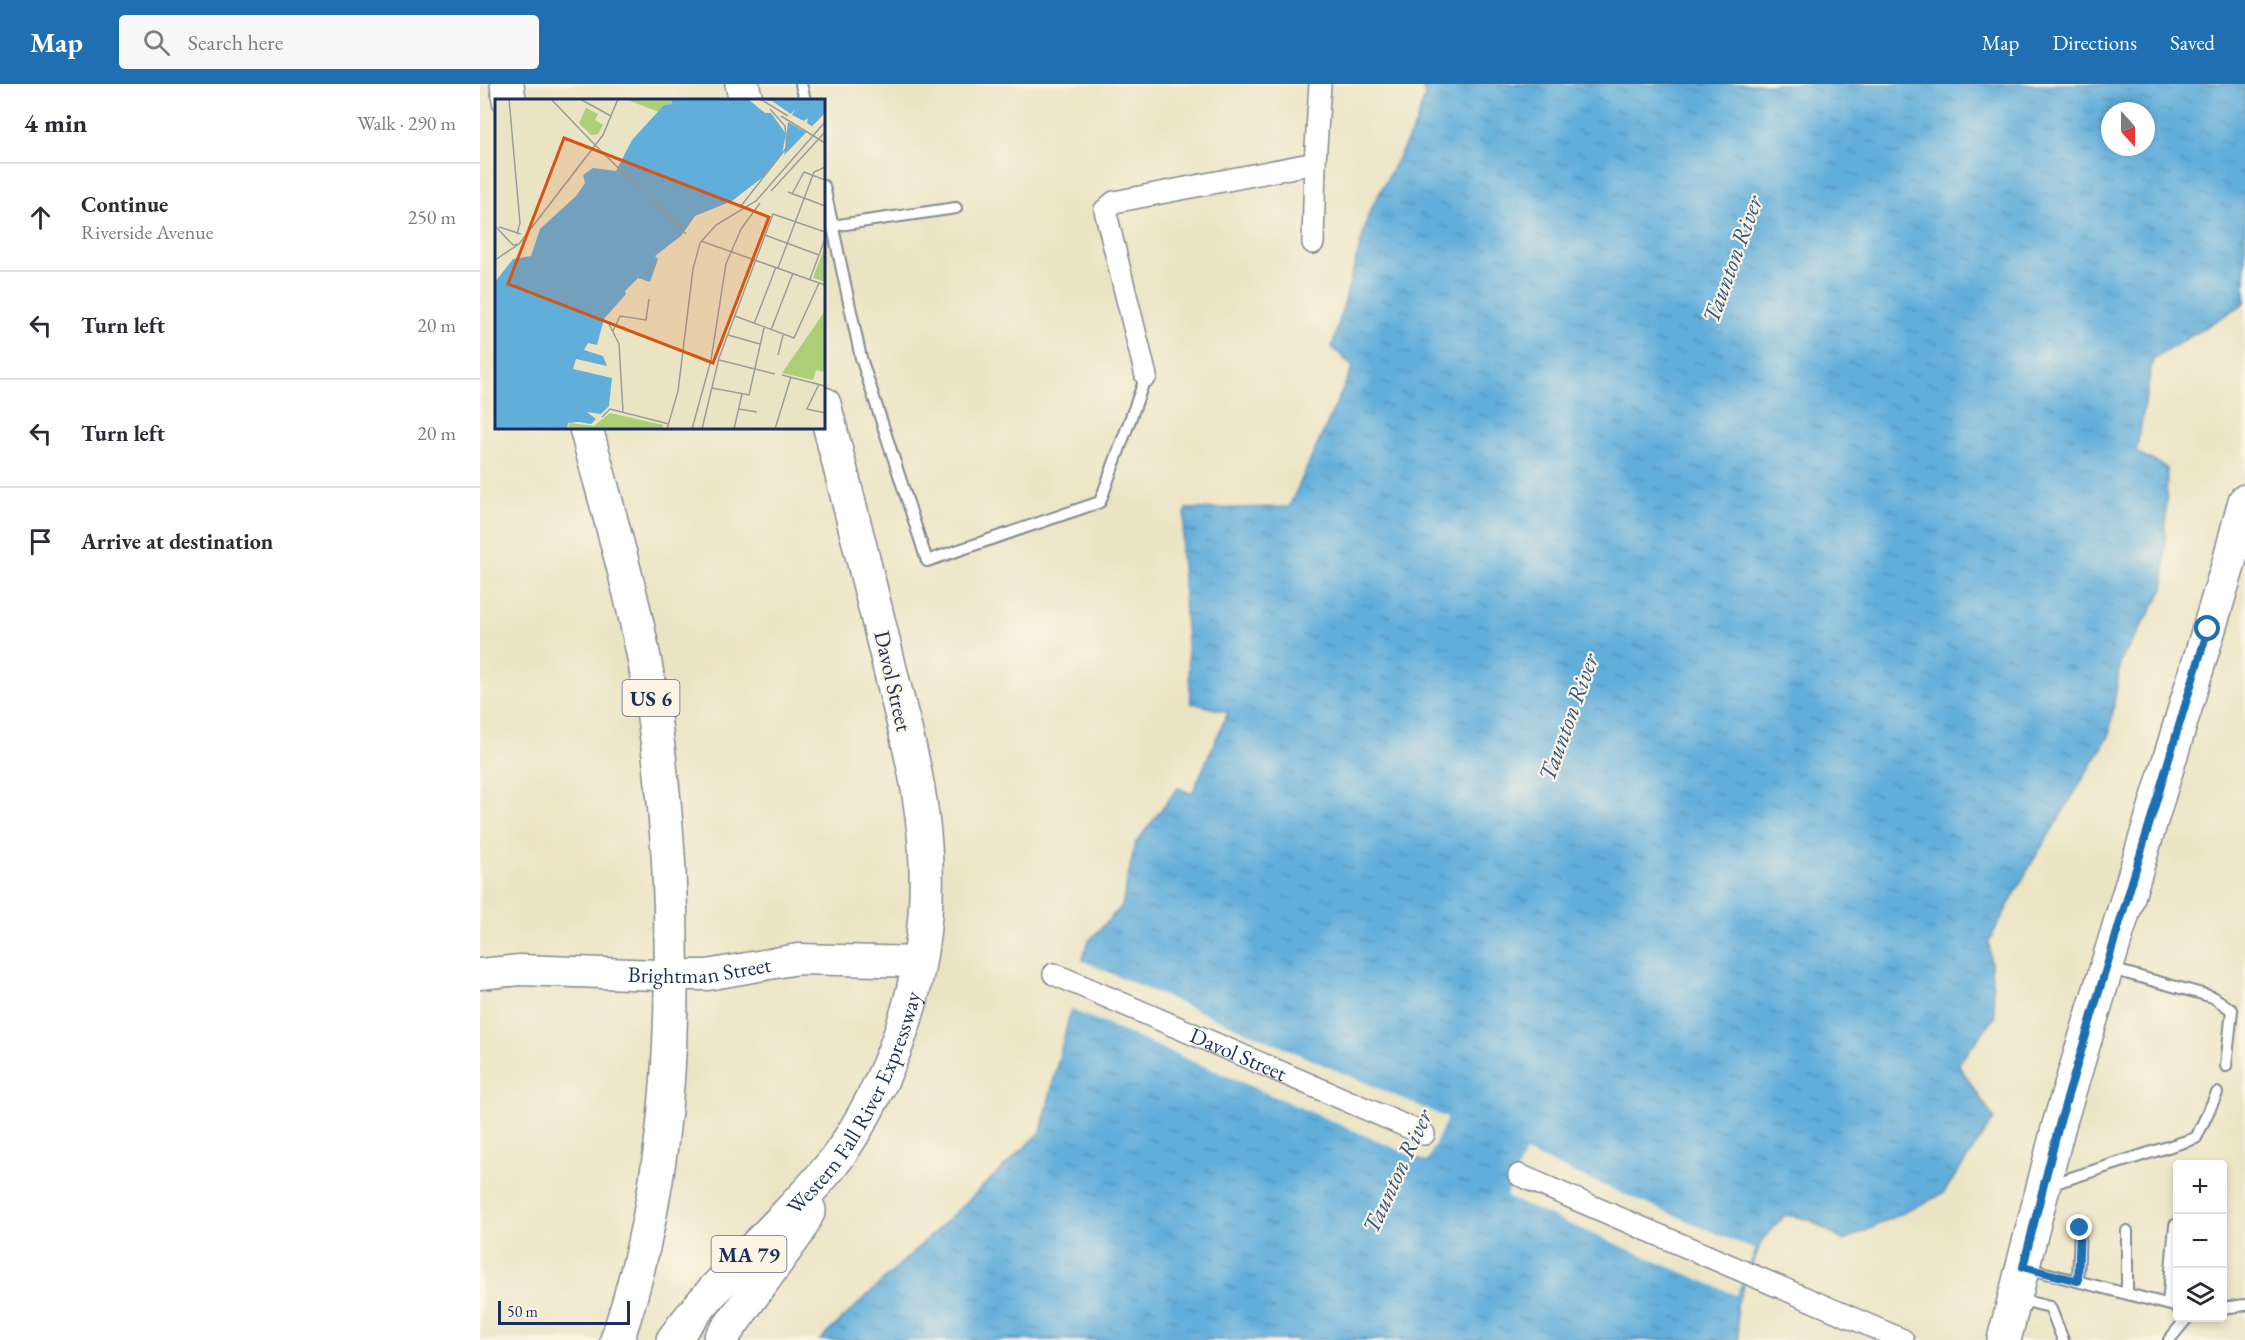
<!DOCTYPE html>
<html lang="en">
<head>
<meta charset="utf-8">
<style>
	body { margin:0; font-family:"EB Garamond",serif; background:#f7f7f7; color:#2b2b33 }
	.controls { position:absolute; right:18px; bottom:18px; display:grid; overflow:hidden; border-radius:6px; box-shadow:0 3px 9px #0003 }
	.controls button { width:54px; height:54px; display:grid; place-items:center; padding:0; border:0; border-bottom:2px solid #e1e1e2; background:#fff; color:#2b2b33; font:30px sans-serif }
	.compass { position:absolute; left:1621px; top:18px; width:54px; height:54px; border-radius:50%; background:#fff; box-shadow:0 3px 9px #0003; rotate:159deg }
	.scale { position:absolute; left:18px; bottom:15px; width:132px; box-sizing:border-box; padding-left:6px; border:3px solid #1b2f5e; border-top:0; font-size:16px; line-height:21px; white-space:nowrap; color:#1b2f5e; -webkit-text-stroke:4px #fcf5e5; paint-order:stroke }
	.stop { position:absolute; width:18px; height:18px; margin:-14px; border:4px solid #1f6fb2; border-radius:50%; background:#fff }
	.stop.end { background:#1f6fb2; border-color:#fff; box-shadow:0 2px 6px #0008 }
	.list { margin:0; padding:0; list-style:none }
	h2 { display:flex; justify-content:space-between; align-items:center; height:78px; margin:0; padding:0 24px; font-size:26px }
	h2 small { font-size:20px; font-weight:400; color:#7c7c81 }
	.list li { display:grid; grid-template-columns:39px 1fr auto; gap:18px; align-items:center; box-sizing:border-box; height:108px; padding:0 24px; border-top:2px solid #e1e1e2 }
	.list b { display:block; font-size:22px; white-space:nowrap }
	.list p { margin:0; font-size:20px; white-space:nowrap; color:#7c7c81 }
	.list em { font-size:20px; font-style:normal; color:#7c7c81 }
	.icon { flex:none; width:33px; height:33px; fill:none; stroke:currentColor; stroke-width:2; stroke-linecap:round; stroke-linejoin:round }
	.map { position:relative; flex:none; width:1765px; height:1256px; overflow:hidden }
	header { display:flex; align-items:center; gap:36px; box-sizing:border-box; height:84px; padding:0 30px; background:#1f6fb2; color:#fff }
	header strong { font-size:28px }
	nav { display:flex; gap:33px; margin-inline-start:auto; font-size:21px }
	.search { width:420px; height:54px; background:#f7f7f7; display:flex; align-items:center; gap:15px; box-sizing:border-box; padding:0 21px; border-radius:6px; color:#7c7c81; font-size:22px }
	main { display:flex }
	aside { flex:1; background:#fff }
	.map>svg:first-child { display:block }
	.water { fill:url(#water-ripples); stroke:#3e6e9c; stroke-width:1.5; fill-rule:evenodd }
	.pier { fill:#ebe4c4 }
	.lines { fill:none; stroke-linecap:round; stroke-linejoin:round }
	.lane-casing { stroke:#838a91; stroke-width:14 }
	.street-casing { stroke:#838a91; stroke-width:24 }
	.secondary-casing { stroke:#838a91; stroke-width:33 }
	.primary-casing { stroke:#838a91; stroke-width:36 }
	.highway-casing { stroke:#838a91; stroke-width:36 }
	.lane { stroke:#fff; stroke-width:10 }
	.street { stroke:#fff; stroke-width:21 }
	.secondary { stroke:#fff; stroke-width:30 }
	.primary { stroke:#fff; stroke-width:33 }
	.highway { stroke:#fff; stroke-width:33 }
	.route { stroke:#1f6fb2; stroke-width:8 }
	.labels { text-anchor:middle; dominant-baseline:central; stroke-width:4.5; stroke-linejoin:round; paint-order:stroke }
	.shield { fill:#fcf5e5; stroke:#5e6a86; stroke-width:1.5 }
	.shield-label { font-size:21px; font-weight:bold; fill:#1b2f5e }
	.street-label { font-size:22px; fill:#1b2f5e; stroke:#fcf5e5 }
	.water-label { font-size:24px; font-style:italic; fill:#305584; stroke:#fcf5e5 }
	.inset-road { fill:none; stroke:#989c9b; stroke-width:1.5 }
	.view { fill:#d45514; fill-opacity:0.15; stroke:#d45514; stroke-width:3 }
	.inset-edge { fill:none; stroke:#1b2f5e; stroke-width:3 }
</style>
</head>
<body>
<header>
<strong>Map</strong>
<div class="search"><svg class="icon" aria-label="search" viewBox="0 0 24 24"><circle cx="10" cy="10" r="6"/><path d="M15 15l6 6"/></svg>Search here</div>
<nav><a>Map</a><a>Directions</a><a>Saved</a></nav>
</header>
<main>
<aside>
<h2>4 min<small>Walk · 290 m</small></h2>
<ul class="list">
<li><svg class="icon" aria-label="ahead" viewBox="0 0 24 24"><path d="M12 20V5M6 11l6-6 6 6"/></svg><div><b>Continue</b><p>Riverside Avenue</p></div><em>250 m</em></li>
<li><svg class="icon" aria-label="left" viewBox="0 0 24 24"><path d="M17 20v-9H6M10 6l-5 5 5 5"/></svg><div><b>Turn left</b></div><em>20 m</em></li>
<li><svg class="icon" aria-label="left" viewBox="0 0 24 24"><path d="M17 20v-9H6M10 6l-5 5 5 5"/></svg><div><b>Turn left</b></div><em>20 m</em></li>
<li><svg class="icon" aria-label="arrive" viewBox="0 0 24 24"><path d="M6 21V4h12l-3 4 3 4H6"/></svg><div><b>Arrive at destination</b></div></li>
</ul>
</aside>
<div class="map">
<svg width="1765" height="1256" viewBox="0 0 1765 1256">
	<defs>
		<pattern id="water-ripples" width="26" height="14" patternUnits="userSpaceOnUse" patternTransform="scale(1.5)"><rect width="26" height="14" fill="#62aedb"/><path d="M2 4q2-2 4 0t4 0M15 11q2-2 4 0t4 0" fill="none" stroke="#508eb5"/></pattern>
	</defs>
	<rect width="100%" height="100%" fill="#fcf5e5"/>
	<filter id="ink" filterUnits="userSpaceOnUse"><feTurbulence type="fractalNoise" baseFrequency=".0167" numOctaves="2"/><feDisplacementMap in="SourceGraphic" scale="12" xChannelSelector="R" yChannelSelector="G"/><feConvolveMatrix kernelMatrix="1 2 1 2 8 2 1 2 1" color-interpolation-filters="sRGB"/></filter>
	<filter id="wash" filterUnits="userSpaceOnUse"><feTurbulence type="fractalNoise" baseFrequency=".008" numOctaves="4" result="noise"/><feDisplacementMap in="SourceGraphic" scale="24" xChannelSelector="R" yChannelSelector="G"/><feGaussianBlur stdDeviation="1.35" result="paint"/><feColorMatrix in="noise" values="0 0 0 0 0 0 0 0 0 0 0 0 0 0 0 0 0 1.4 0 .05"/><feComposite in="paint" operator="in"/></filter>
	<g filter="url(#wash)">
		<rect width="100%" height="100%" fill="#ebe4c4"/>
		<!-- water -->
		<path class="water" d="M 941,0 L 1765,0 L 1765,219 L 1673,275 L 1656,368 L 1687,384 L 1684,505 L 1641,576 L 1629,652 L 1551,780 L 1509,857 L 1515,933 L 1478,980 L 1514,1035 L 1463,1110 L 1364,1157 L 1329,1135 L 1305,1131 L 1282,1156 L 1256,1222 L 1259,1256 L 340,1256 L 561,1048 L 607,859 L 642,822 L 655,760 L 698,704 L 712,710 L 748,628 L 711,619 L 701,467 L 706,425 L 809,423 L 873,283 L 852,263 L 889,129 L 936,40 L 945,12 ZM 1630,27 L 1666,27 L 1666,63 L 1630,63 Z"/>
		<!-- pier -->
		<g class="pier">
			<polygon points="600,876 967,1034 947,1078 588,924"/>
			<polygon points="1045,1068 1275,1166 1256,1211 1026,1113"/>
		</g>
	</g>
	<g filter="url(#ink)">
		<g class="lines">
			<!-- lane casing -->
			<g class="lane-casing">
				<g id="lane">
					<polyline points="321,0 325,16"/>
					<polyline points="344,102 381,274 447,477 620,418 666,292"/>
					<polyline points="352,142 476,124"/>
					<polyline points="1631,885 1733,913 1752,926 1746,982"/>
					<polyline points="1569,1101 1716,1054 1737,1009"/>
					<polyline points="1647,1147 1647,1209"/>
					<polyline points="1546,1184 1698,1223"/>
					<polyline points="1598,1197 1600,1144"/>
					<polyline points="1537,1215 1570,1223 1583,1256"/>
					<polyline points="1688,1220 1695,1141"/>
					<polyline points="1742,1224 1765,1221"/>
					<polyline points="1689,1256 1707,1234"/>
				</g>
			</g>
			<!-- street casing -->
			<g class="street-casing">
				<g id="street">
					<polyline points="833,159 835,79"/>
					<polyline points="666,292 625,126 634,118 835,79 840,0"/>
					<path id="s1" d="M 574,890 L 944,1050"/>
					<polyline points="1039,1091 1423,1256"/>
				</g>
			</g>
			<!-- secondary casing -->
			<g class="secondary-casing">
				<g id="secondary">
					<path id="s2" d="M 0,890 L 40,886 L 179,891 L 227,891 L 318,875 L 440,878"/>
				</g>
			</g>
			<!-- primary casing -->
			<g class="primary-casing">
				<polyline id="primary" points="1524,1256 1579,1041 1748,482 1765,417"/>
			</g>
			<!-- highway casing -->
			<g class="highway-casing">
				<g id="highway">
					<polyline points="27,0 29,16"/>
					<polyline points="262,0 266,16"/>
					<path d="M 106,344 C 126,420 149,496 164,574 C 185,686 193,794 191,908 C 190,1026 175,1144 137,1256"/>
					<path id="s3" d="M 193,1256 C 226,1210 269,1170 308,1129 C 327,1109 346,1090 362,1067 C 429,965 458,854 442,732 C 436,681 421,631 409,581 C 388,493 366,407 344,320"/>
					<polyline points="240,1256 318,1148 329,1126"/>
				</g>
			</g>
			<!-- lane -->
			<use href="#lane" class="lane"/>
			<!-- street -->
			<use href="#street" class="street"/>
			<!-- secondary -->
			<use href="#secondary" class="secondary"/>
			<!-- primary -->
			<use href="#primary" class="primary"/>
			<!-- highway -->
			<use href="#highway" class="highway"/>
		</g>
	</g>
	<g class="lines" filter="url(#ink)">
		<!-- route -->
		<polyline class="route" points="1600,1144 1598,1197 1543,1183 1579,1041 1728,545"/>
	</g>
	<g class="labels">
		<!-- shield labels -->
		<g class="shield">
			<rect x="142.5" y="596" width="57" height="36" rx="4.5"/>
			<rect x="231.5" y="1152" width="75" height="36" rx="4.5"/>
		</g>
		<g class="shield-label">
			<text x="171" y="614">US 6</text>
			<text x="269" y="1170">MA 79</text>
		</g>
		<!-- street labels -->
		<g class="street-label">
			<text transform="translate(413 597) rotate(77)">Davol Street</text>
			<text stroke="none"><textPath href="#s2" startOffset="220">Brightman Street</textPath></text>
			<text stroke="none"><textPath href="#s1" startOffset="201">Davol Street</textPath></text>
			<text stroke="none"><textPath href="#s3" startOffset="302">Western Fall River Expressway</textPath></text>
		</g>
		<!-- water labels -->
		<g class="water-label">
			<text transform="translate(1252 175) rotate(-70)">Taunton River</text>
			<text transform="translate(1088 633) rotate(-70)">Taunton River</text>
			<text transform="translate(917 1087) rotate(-65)">Taunton River</text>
		</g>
	</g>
	<!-- overview -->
	<g transform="translate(15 15)">
		<rect width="330" height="330" fill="#ebe4c4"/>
		<path d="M 330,147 L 330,183 L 318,179 ZM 330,212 L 330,273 L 321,271 L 318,281 L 287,274 Z" fill="#abce76"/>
		<path d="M 130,0 L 177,0 L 177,5 L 169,6 L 164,13 ZM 91,9 L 103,15 L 100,21 L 108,26 L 103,35 L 96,36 L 84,24 ZM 115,314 L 168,326 L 167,330 L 73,330 L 74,324 L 99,327 Z" fill="#abce76"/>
		<path d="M 177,0 L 330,0 L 330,14 L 268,78 L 237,102 L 200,117 L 186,137 L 160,157 L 163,160 L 155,183 L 143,179 L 130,192 L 131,195 L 109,220 L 102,246 L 93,244 L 89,251 L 108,257 L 112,267 L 81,260 L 78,270 L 117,279 L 114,307 L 106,315 L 92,313 L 101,320 L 96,325 L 84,323 L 73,324 L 72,330 L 0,330 L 0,183 L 18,160 L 36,157 L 45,130 L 81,97 L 90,84 L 88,76 L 98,69 L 121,72 L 137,41 L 169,6 L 177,5 Z" fill="#62aedb"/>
		<path d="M 253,0 L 277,2 L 296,15 L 300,10 L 297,16 L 309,22 L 313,19 L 312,24 L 320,29 L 314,35 L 293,23 L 289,58 L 266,83 L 287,55 L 291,35 L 276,14 L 270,14 Z" fill="#ebe4c4"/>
		<path class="inset-road" d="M 14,0 L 25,124 L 22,135M 56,0 L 100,46M 85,0 L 116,17M 265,0 L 293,17M 286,17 L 330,44M 100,46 L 146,91M 276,92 L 330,33M 293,93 L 330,107M 297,95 L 309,73 L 330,81M 155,100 L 191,135M 246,107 L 292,48 L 290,27 L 275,10M 0,127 L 18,146 L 24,145 L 108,36 L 123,0M 4,128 L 26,135M 270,136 L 324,156M 206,142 L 330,186M 0,161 L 24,145M 283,169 L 319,73 L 330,68M 315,180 L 330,140M 240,217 L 299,239 L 324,184M 114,225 L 124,245 L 128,313M 259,225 L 281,168M 276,231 L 298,174M 118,232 L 125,217 L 151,221 L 154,200M 233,236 L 265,245M 283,256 L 288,236M 224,261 L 280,275M 287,276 L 330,287M 324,285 L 312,310 L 330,314M 217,289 L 254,296 L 269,229M 244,310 L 262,313M 107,318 L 115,310 L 174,325M 172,330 L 183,292 L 198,170 L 205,144 L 221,126 L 261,102 L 330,23M 197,330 L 216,261 L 231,165 L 246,130 L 265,104M 207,330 L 224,259 L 278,115 L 330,133M 239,330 L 247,295M 280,330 L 296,278"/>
		<path class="view" d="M 69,39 L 274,118 L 218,264 L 13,185 Z"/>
		<rect width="330" height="330" class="inset-edge"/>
	</g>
</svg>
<div class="controls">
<button>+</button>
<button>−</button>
<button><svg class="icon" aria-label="layers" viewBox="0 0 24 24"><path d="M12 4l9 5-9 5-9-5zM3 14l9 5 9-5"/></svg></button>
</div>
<svg class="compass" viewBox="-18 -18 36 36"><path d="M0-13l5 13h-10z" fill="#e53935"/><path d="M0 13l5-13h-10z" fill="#7c7c81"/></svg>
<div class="scale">50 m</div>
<div class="stop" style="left:1728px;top:545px"></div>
<div class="stop end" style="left:1600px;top:1144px"></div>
</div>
</main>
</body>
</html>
